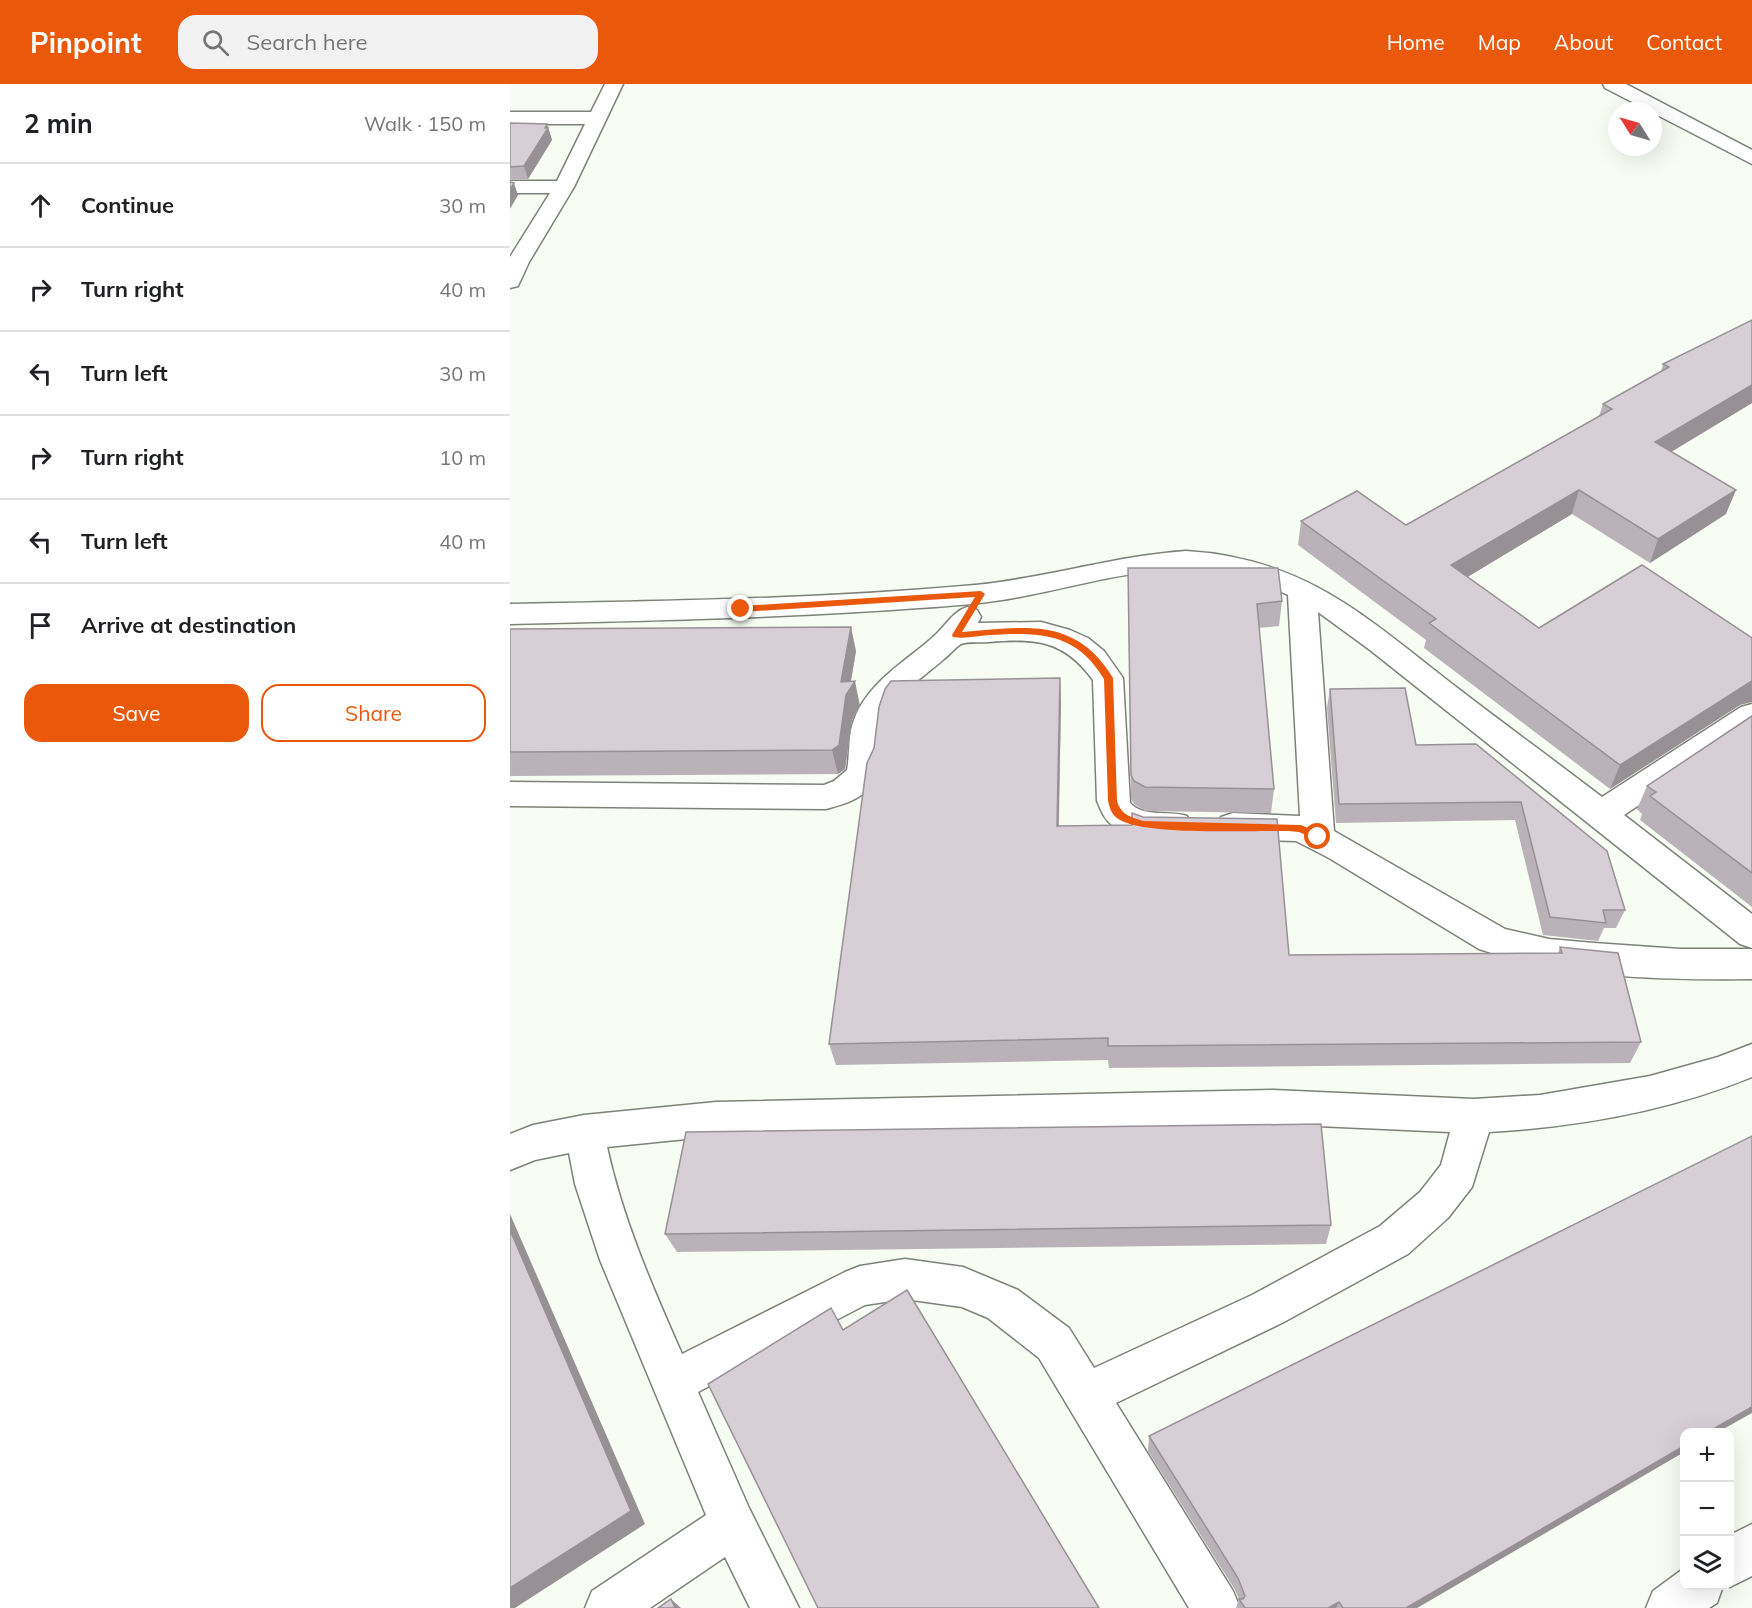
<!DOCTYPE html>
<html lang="en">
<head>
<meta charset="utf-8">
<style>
	body { margin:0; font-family:Mulish,sans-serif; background:#f2f2f2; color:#202124 }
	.controls { position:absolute; right:18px; bottom:18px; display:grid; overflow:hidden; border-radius:12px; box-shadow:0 6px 24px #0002 }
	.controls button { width:54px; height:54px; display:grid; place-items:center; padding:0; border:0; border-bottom:2px solid #e0e0e0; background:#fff; color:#202124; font:30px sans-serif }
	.compass { position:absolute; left:1098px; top:18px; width:54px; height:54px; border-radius:50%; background:#fff; box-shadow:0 6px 24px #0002; rotate:307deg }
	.stop { position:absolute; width:18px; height:18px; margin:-14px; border:4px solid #ea580c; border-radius:50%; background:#fff }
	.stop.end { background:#ea580c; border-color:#fff; box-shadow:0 2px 6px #0008 }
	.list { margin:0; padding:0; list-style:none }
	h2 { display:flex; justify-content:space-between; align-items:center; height:78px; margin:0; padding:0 24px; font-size:26px }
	h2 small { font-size:20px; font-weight:400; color:#757577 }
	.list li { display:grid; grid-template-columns:39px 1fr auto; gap:18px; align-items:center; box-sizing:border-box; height:84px; padding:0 24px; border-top:2px solid #e0e0e0 }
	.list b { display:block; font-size:22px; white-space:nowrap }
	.list em { font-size:20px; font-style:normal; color:#757577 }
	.actions { display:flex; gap:12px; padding:18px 24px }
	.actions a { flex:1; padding:14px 0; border:2px solid #ea580c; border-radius:18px; text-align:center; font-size:21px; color:#ea580c }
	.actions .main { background:#ea580c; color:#fff }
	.icon { flex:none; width:33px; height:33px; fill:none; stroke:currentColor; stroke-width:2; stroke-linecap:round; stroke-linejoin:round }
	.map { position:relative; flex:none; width:1242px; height:1524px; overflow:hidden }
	header { display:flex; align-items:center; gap:36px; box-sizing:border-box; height:84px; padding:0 30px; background:#ea580c; color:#fff }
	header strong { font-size:28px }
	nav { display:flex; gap:33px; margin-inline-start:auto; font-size:21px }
	.search { width:420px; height:54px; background:#f2f2f2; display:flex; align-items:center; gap:15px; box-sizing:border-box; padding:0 21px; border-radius:18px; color:#757577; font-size:22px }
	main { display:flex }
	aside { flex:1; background:#fff }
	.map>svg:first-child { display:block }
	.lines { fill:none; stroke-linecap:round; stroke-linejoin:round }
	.minor-casing { stroke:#7d8279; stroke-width:3 }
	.secondary-casing { stroke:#7d8279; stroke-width:3 }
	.minor { fill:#fff; fill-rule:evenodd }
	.secondary { fill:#fff; fill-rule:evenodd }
	.wall { fill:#bab2b8 }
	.shaded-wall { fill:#979196 }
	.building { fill:#d8cfd6; stroke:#979196; stroke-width:1.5 }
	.route { fill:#ea580c }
</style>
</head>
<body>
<header>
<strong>Pinpoint</strong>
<div class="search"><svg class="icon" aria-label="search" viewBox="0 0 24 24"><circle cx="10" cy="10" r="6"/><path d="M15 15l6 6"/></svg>Search here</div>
<nav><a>Home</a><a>Map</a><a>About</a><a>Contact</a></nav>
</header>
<main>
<aside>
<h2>2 min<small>Walk · 150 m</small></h2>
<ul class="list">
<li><svg class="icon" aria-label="ahead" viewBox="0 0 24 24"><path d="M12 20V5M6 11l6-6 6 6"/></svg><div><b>Continue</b></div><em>30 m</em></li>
<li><svg class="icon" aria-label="right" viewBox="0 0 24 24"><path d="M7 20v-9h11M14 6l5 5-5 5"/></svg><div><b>Turn right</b></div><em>40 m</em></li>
<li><svg class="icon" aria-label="left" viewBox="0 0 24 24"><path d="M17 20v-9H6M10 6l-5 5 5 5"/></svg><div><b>Turn left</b></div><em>30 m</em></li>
<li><svg class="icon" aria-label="right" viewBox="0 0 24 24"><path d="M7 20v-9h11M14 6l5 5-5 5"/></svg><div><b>Turn right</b></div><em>10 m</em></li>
<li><svg class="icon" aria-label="left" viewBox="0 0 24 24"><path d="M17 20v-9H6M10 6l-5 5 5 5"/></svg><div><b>Turn left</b></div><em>40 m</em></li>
<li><svg class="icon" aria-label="arrive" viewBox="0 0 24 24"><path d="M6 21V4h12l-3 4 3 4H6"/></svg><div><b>Arrive at destination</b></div></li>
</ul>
<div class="actions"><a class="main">Save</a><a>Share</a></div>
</aside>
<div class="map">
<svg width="1242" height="1524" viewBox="0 0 1242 1524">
	<rect width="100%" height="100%" fill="#f7fdf3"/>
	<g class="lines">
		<!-- minor casing -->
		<g class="minor-casing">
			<g id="minor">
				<polygon points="95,0 113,0 64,103 19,178 8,202 0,204 0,173 40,109 0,109 0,97 47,97 75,40 0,40 0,28 81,28"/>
				<path d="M 676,467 C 797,474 859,536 950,606 C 997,642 1045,677 1092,713 L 1231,623 L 1242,620 L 1242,646 L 1114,731 L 1242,830 L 1242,864 L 1230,860 L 860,566 L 808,528 L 824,747 L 995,845 L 1039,855 L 1084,859 L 1170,865 L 1242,865 L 1242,895 C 1151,896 1055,894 969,865 L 819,774 L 786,757 L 723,755 L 711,751 L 707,742 L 711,733 L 723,729 L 790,732 L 778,511 C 681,462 603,496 504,514 C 472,520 440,522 409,524 C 273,534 136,537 0,540 L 0,520 C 155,517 310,515 465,501 C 536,494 604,472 676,467 Z"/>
				<path d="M 457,523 L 467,526 L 471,533 L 468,539 L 531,538 L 560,546 L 578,554 L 594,567 L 613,594 L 620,719 C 634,734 658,726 677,732 L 681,741 L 677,750 C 655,757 621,756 602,741 C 594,735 591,726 587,717 L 583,596 C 554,556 525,554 479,558 C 471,559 459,557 451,560 C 446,563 439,571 434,575 C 415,592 391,606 378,628 C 364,652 377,684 357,706 C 347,717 330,721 316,725 L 0,722 L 0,698 L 314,701 L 324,697 L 337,686 C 340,670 338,651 344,636 C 358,598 395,578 423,553 C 435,543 442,528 457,523 Z"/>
				<path d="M 1242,960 L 1242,993 C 1159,1027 1068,1043 979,1048 L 962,1103 L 938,1134 L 898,1170 L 772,1239 L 606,1319 L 723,1507 L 730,1524 L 679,1524 L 529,1274 L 478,1234 L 452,1223 L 395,1215 L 355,1221 L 188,1308 L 239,1424 L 289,1524 L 240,1524 L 215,1473 L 140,1524 L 75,1524 L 82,1507 L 196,1431 L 90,1176 L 65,1100 L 59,1069 L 25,1076 L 0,1086 L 0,1050 L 23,1041 L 74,1031 L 206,1018 L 763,1006 L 964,1015 L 1030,1011 L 1140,992 L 1208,973 ZM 763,1040 L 940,1048 L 931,1081 L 910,1108 L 870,1142 L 742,1211 L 584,1284 L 559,1244 L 508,1206 L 453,1183 L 395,1175 L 350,1182 L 335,1188 L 172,1270 C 142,1202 113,1136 97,1063 L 206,1052 Z"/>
				<polygon points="1242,1440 1242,1492 1220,1503 1216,1502 1220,1502 1220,1451"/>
				<polygon points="1173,1485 1174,1502 1213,1502 1207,1519 1199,1524 1136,1524 1143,1507"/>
			</g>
		</g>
		<!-- secondary casing -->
		<g class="secondary-casing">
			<polygon id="secondary" points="1093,0 1116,0 1242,66 1242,80 1095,4"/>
		</g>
		<!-- minor -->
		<use href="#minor" class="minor"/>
		<!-- secondary -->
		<use href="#secondary" class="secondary"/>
	</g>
	<!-- wall -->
	<g class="wall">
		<polygon points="0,39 37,40 42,56 18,95 0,95"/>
		<polygon points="1242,236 1242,319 1161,368 1216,430 1140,479 1062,430 957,493 1029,544 1230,621 1100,705 914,564 916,556 788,461 791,437 896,441 1089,332 1093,320 1151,288 1153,280"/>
		<polygon points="618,508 772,517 769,542 749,544 764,705 761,729 635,727 624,720 621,715"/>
		<polygon points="0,545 346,567 341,597 350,622 342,636 335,685 328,690 0,692"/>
		<polygon points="550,594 551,619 549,742 779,871 1048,869 1050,863 1131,958 1120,979 599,984 598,976 326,981 319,960 364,664"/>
		<polygon points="820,605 906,661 966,660 1115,826 1106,844 1094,844 1088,857 1033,851 1005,736 826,739 817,624"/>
		<polygon points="1242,632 1242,823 1130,736 1132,730 1127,725 1137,702"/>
		<polygon points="821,1141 816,1160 167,1168 155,1150"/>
		<polygon points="1174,1348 1174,1368 907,1524 726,1524 729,1515 725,1506 638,1367 639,1352"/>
	</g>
	<!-- shaded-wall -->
	<g class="shaded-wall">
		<polygon points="37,40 42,56 18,95 14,82"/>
		<polygon points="4,99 8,111 0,125 0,106"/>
		<polygon points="1242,301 1242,319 1136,383 1145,358"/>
		<polygon points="1069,406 1062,430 936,506 941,481"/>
		<polygon points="1226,406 1216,430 1140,479 1148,455"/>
		<polygon points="341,543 346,567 339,608 345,597 350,622 342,636 335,685 328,690 322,666 331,598"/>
		<polygon points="550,594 551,619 548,765 547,742"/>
		<polygon points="1242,597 1242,618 1230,621 1100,705 1110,681"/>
		<polygon points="0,1130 135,1440 5,1524 0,1524"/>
		<polygon points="1242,1323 1242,1329 1208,1348 1198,1348"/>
		<polygon points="1174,1362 1174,1368 907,1524 896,1524"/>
		<polygon points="161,1515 171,1524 165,1524"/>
		<polygon points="829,1518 826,1524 818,1524"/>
	</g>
	<!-- building -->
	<g class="building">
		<polygon points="0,39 37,40 35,44 38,44 14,82 0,83"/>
		<polygon points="0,98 4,99 0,106"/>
		<polygon points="1242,236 1242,301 1145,358 1226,406 1148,455 1069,406 941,481 1029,544 1132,481 1242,554 1242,597 1110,681 919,539 926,535 791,437 847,407 896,441 1102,325 1093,320 1159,283 1153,280"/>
		<polygon points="618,484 768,484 772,517 747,520 764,705 635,703 624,697 621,691"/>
		<polygon points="341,543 331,598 345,597 336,611 329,661 322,666 0,668 0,545"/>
		<polygon points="550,594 547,742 622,741 622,729 633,733 767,735 779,871 1052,869 1050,863 1108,869 1131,958 598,962 598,954 319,960 357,679 364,664 369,623 375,605 381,597"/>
		<polygon points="895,604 906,661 966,660 1097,767 1115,826 1093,826 1096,839 1040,833 1011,718 829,720 820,605"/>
		<polygon points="1242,632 1242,789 1140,712 1146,708 1137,702"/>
		<polygon points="811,1040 821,1141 155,1150 176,1048"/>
		<polygon points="1242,1052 1242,1323 1198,1348 1174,1348 1174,1362 896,1524 833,1524 829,1518 818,1524 735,1524 729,1515 733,1515 735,1512 728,1494 639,1352"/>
		<polygon points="0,1146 121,1427 0,1504"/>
		<polygon points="397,1206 589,1524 308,1524 198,1300 321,1224 333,1246"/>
		<polygon points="161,1515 165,1524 148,1524"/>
	</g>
	<!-- route -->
	<path class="route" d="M 471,507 L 475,510 L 452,548 C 515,543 566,532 603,594 L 607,717 C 611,731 621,733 633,737 L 791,741 L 811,750 L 811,755 L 808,756 L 789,748 L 778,747 C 741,746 638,752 610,736 C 602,732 600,725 598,717 L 594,595 C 566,548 529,548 480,551 C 468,552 455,555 443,553 L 442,551 L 465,513 L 231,528 L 226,525 L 231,522 Z"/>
</svg>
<div class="controls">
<button>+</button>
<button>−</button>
<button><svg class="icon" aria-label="layers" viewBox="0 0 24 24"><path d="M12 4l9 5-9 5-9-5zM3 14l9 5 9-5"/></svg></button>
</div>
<svg class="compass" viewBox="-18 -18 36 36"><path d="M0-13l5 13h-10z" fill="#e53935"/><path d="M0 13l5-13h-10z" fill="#757577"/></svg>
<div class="stop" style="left:808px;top:753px"></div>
<div class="stop end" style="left:231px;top:525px"></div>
</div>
</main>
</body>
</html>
